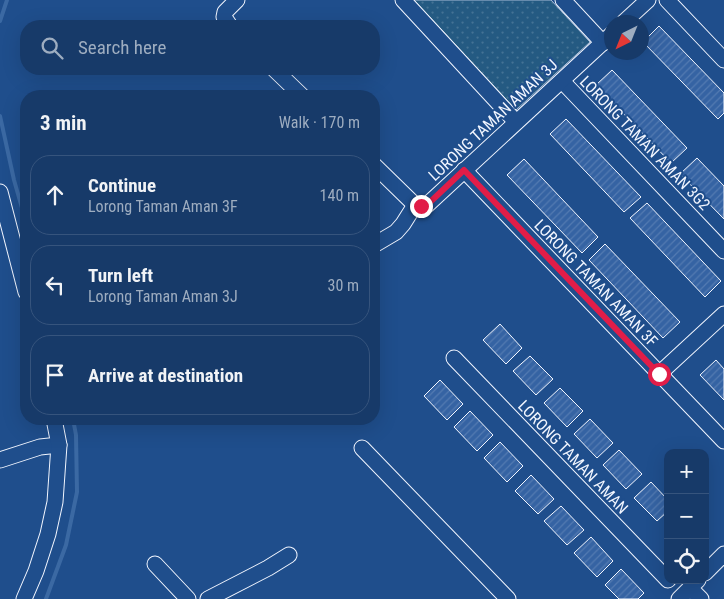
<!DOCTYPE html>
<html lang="en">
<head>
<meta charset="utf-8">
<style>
	body { margin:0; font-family:"Roboto Condensed",sans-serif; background:#20416f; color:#f1f3f6 }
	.controls { position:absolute; right:15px; bottom:15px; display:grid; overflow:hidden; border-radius:10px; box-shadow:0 5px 20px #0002 }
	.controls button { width:45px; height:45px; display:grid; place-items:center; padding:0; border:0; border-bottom:1px solid #36547d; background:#173a69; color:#f1f3f6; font:25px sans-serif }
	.compass { position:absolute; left:604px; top:15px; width:45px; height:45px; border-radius:50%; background:#173a69; box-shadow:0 5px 20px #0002; rotate:223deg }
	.stop { position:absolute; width:15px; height:15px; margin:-11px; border:4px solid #e11d48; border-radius:50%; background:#fff }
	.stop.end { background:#e11d48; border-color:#fff; box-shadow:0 1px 5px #0008 }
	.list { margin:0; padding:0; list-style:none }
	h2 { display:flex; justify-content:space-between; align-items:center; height:65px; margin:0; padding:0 20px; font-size:21px }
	h2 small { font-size:16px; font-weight:400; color:#9eadc0 }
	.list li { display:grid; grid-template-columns:32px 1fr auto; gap:15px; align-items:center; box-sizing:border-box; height:80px; margin:0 10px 10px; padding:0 10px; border:1px solid #36547d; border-radius:20px }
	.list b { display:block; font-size:19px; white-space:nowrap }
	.list p { margin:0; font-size:16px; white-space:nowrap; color:#9eadc0 }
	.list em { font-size:16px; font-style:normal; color:#9eadc0 }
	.icon { flex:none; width:28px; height:28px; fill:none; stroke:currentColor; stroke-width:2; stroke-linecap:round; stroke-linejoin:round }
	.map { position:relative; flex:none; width:724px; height:599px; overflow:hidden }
	.search { position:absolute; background:#173a69; box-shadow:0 5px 20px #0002; left:20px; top:20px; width:360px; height:55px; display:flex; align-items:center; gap:12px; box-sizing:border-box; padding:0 18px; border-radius:20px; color:#9eadc0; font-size:19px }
	.panel { position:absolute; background:#173a69; box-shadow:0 5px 20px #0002; left:20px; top:90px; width:360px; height:335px; border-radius:20px }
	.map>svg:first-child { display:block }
	.grass { fill:url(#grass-dots); stroke:#a8bbd7 }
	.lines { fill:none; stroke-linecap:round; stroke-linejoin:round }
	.stream { stroke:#3b69a3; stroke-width:4 }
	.building { fill:url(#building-hatch); stroke:#f2f6ff }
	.minor-casing { stroke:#f2f6ff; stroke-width:17 }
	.minor { stroke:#1f4e8c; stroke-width:15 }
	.route { stroke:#e11d48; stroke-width:6 }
	.labels { text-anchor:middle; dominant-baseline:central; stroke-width:4; stroke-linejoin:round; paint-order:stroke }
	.street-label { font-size:16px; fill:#f2f6ff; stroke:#1f4e8c }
</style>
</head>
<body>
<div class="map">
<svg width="724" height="599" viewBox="0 0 724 599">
	<defs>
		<pattern id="grass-dots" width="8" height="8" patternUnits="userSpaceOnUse" patternTransform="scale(1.25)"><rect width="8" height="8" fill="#245a82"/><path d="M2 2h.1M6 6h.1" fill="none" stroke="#447295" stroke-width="1.8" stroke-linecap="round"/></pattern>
		<pattern id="building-hatch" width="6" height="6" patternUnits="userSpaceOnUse" patternTransform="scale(1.25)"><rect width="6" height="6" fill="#3563a3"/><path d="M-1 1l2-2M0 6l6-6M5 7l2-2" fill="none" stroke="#537ab1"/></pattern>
	</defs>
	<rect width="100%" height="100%" fill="#1f4e8c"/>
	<!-- grass -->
	<polygon class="grass" points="414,0 551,0 590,42 516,110"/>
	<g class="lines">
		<!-- stream -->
		<g class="stream">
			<polyline points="0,21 7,0"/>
			<polyline points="0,116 14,180 26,222"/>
			<polyline points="46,599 66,545 77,492 76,435 73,419"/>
		</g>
	</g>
	<!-- building -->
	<g class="building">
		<polygon points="659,26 724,93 724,113 718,119 643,42"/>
		<polygon points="612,70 687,148 671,163 596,85"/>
		<polygon points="566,119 641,197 624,212 550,134"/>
		<polygon points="697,158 724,186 724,219 680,174"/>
		<polygon points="524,159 598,237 582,253 507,175"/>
		<polygon points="647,203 721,281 705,297 630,218"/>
		<polygon points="605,244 680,322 663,338 589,260"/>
		<polygon points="500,324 522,348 506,364 483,340"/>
		<polygon points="530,356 553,379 536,395 513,371"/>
		<polygon points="716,360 724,369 724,400 700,375"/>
		<polygon points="440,380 463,404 447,420 424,396"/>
		<polygon points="560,388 583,411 567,427 544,403"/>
		<polygon points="470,411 493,435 477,451 454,427"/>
		<polygon points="590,419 613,443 597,458 574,434"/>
		<polygon points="500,442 523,466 507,482 484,458"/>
		<polygon points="619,450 642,474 626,489 603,465"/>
		<polygon points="531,475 554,499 538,514 515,491"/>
		<polygon points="651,482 668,500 668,511 657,521 634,498"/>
		<polygon points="561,506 584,530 567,545 544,521"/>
		<polygon points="591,537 613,561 597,577 574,553"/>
		<polygon points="621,569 644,593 638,599 619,599 605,585"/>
	</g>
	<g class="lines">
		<!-- minor casing -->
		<g class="minor-casing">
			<g id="minor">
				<polyline points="403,0 516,122"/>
				<polyline points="563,0 603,43"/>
				<polyline points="667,0 724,60"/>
				<polyline points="624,22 648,0"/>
				<polyline points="230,26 224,17 225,12 237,0"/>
				<polyline points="274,69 302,96"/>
				<polyline points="562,81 724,251"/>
				<polyline points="374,165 415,205 421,207 427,205 612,34"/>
				<polyline points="464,170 724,441"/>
				<polyline points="0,192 26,292"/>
				<polyline points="374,245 396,232 403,224 415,205"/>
				<polyline points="454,358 668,580"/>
				<polyline points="659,374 724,314"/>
				<polyline points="362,448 508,599"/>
				<polyline points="0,460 40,447 59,445"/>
				<polyline points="155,564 188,599"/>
				<polyline points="705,573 724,554"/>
				<polyline points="690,588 701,599"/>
				<polyline points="24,599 36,571 48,534 55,502 59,445 54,419"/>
				<polyline points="208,599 268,568 289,555"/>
				<polyline points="679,599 698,580"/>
			</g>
		</g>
		<!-- minor -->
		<use href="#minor" class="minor"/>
	</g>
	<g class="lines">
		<!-- route -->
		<polyline class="route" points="421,206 427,205 464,170 659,374"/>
	</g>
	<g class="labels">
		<!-- street labels -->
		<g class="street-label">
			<text transform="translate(493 120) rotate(-43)">LORONG TAMAN AMAN 3J</text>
			<text transform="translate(645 143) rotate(46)">LORONG TAMAN AMAN 3G2</text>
			<text transform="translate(596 283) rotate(46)">LORONG TAMAN AMAN 3F</text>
			<text transform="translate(573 457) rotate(46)">LORONG TAMAN AMAN</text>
		</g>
	</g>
</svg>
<div class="controls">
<button>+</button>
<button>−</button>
<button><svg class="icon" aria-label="locate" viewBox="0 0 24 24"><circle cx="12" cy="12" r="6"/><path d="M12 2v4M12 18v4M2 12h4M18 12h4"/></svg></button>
</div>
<svg class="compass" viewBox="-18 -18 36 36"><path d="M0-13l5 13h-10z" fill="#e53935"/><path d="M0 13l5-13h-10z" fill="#9eadc0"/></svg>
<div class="stop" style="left:659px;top:374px"></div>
<div class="stop end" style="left:421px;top:206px"></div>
<div class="search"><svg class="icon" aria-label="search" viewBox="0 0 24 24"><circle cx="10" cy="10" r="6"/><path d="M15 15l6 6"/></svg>Search here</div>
<section class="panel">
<h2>3 min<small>Walk · 170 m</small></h2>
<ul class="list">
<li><svg class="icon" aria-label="ahead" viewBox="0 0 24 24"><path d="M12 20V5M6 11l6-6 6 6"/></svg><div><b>Continue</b><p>Lorong Taman Aman 3F</p></div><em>140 m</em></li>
<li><svg class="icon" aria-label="left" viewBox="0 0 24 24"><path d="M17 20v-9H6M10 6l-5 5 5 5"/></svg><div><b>Turn left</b><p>Lorong Taman Aman 3J</p></div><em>30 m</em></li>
<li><svg class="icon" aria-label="arrive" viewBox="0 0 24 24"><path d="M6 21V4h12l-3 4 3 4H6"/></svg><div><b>Arrive at destination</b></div></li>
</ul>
</section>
</div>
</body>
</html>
